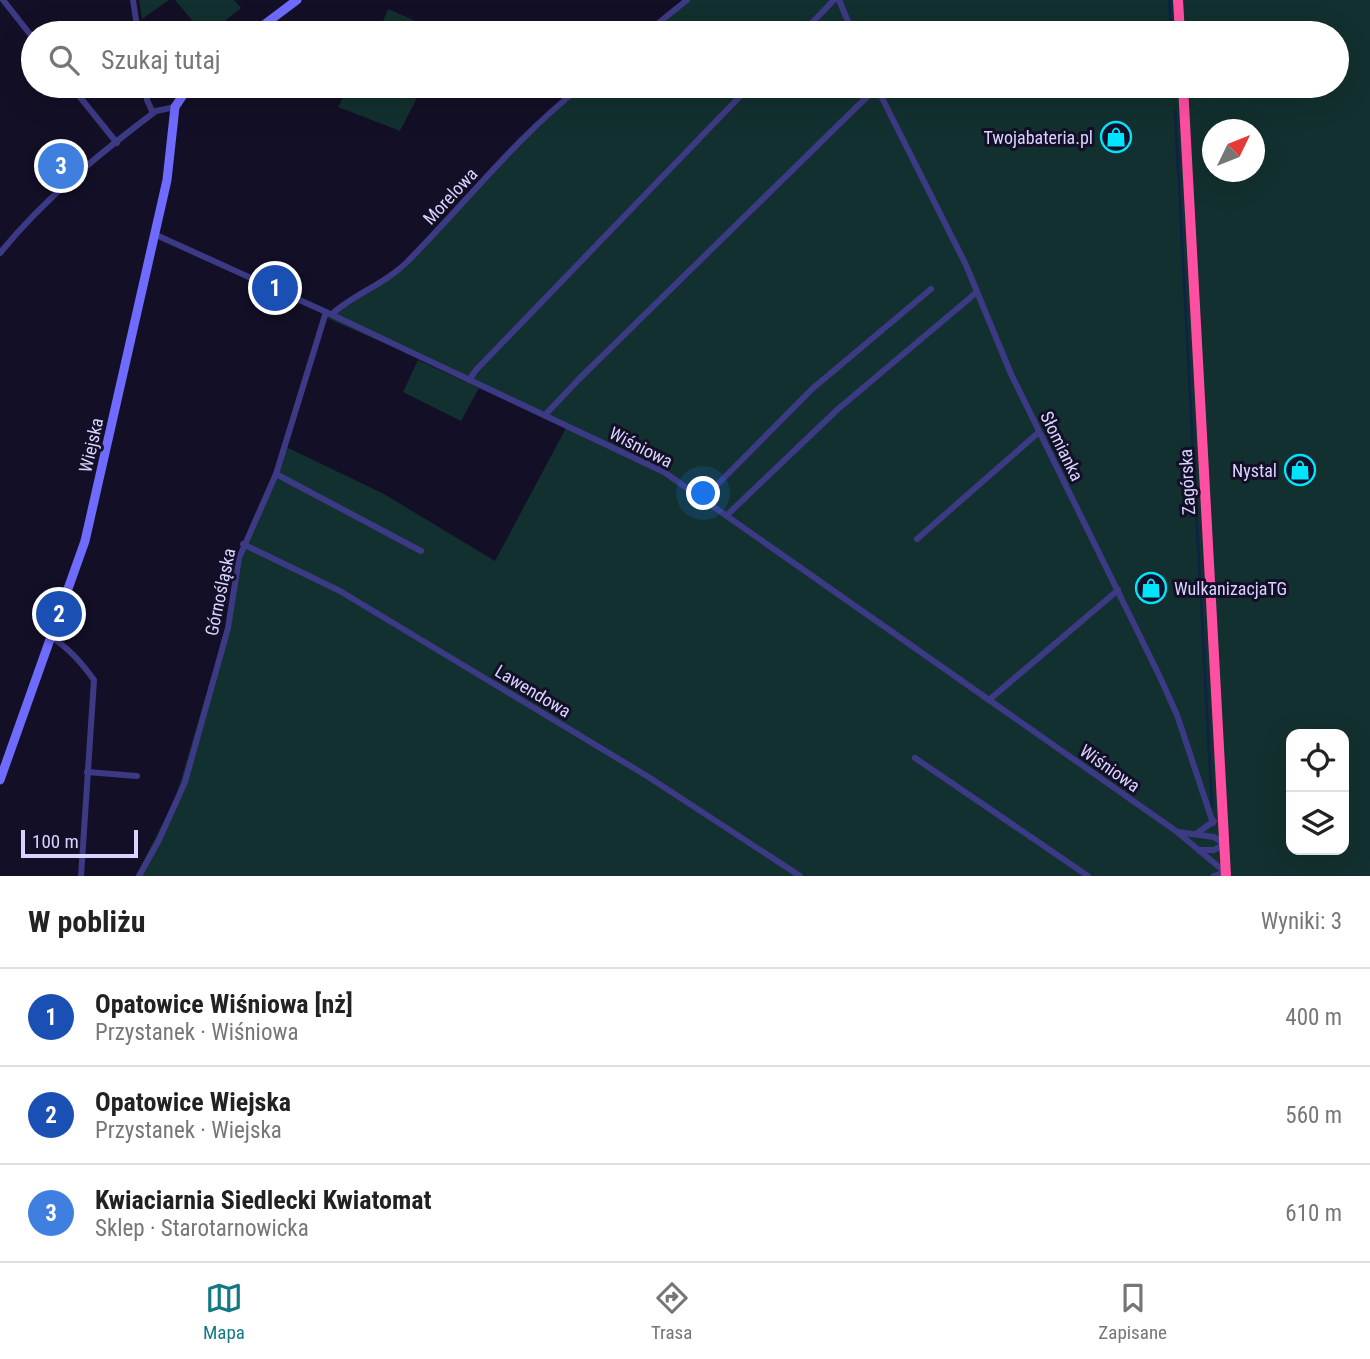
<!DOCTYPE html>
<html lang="pl">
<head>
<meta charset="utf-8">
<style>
	body { margin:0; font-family:"Roboto Condensed",sans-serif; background:#f6f6f6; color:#222 }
	.controls { position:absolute; right:21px; bottom:21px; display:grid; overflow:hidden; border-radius:14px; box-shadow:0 7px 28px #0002 }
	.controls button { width:63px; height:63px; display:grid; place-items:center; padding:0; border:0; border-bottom:2px solid #e0e0e0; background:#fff; color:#222; font:35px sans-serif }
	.compass { position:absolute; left:1202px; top:119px; width:63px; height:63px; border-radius:50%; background:#fff; box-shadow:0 7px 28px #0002; rotate:47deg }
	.scale { position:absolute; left:21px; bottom:18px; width:117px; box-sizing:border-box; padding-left:7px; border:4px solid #d9d4ff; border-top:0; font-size:19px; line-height:24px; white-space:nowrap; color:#d9d4ff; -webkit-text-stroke:5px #130f26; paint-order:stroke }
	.you { position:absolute; left:704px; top:494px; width:24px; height:24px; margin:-18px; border:5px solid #fff; border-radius:50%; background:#1a73e8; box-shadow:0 0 0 10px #1a73e833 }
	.badge { display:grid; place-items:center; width:46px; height:46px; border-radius:50%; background:#137a85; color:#fff; font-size:23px; font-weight:700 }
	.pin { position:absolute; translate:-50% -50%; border:4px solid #fff; box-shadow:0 2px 7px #0006 }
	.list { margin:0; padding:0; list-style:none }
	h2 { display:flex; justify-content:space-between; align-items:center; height:91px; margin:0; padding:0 28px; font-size:30px }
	h2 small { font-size:23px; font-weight:400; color:#767676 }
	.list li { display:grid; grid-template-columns:46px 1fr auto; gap:21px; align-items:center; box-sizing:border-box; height:98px; padding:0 28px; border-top:2px solid #e0e0e0 }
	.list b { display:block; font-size:26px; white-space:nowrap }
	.list p { margin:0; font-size:23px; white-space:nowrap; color:#767676 }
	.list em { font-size:23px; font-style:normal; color:#767676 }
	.icon { flex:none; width:38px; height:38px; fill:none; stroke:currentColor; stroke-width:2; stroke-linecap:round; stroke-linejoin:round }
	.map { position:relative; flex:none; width:1370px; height:876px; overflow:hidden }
	.search { position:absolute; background:#fff; box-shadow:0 7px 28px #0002; left:21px; right:21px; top:21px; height:77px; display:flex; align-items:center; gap:18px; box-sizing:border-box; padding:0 24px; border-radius:38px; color:#767676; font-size:26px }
	.sheet { height:385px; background:#fff }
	nav { display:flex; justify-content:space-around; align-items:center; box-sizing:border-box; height:98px; border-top:2px solid #e0e0e0; background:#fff; font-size:19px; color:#767676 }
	nav a { display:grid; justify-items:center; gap:4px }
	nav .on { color:#137a85 }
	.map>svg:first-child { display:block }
	.green { fill:#12302f; fill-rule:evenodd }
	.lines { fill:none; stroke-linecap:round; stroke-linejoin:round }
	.stream { stroke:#0c2248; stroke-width:2.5 }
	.street { stroke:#3d3a85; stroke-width:6 }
	.secondary { stroke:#6f6bff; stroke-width:9 }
	.highway { stroke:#ff4fa3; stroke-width:10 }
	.labels { text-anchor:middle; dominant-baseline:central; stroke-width:6; stroke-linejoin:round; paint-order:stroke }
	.poi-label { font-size:18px; fill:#d9d4ff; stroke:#130f26; text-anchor:end }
	.street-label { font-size:18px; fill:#d9d4ff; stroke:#130f26 }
</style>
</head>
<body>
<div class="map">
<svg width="1370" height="876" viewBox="0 0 1370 876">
	<rect width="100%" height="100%" fill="#130f26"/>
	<!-- green -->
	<g class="green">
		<polygon points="139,0 169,0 142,19"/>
		<polygon points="175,0 234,0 241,8 209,33 203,33"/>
		<path d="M 685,0 L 1370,0 L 1370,876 L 136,876 L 176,797 L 229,617 L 235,571 L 275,473 L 282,445 L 384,494 L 495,561 L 566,428 L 469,380 L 322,316 L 370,291 L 400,266 L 493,166 L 580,86 L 1337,86 L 1337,33 L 644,33 ZM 1212,130 L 1254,130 L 1254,172 L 1212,172 ZM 1291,734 L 1344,734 L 1344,850 L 1291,850 Z"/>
		<polygon points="388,9 443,33 378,33"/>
		<polygon points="349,86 423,86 400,131 338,107"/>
		<polygon points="418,360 479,388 461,421 403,392"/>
	</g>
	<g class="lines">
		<!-- stream -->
		<g class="stream">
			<polyline points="1169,0 1171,33"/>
			<polyline points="1174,86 1174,95"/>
			<polyline points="1175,111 1212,807"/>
		</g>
		<!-- street -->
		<g class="street">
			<polyline points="3,0 33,38"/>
			<polyline points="133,0 138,33"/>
			<polyline points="839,0 853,33"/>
			<polyline points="646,33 687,0"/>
			<polyline points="802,33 834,0"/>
			<polyline points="71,86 117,143"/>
			<polyline points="145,86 147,100 153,113"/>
			<polyline points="876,86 966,265 1011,374 1160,677 1177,715 1213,823"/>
			<polyline points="154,234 326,312 664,472 1176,831 1225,872 1214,876"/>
			<path d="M 0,253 C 44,199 100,153 156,111 L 175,107"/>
			<path d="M 332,314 C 354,294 385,284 407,262 C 465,204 516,137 582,86"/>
			<polyline points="469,380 476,370 750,86"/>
			<polyline points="545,415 579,379 877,87"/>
			<polyline points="276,474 421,551"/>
			<polyline points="703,499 812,389 931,289"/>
			<polyline points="727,515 838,409 977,292"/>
			<polyline points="917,539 1039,432"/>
			<polyline points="243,544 340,591 647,776 800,876"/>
			<path d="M 51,637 C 69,648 82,663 94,680 L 81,876"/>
			<polyline points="989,700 1118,590"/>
			<polyline points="915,758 1088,876"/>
			<polyline points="87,772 137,776"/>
			<polyline points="1178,832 1214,837 1224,844 1214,850 1201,850"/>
			<polyline points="1196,834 1214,821"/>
			<polyline points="139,876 159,840 185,782 228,628 239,558 276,474 326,312"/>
		</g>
		<!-- secondary -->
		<g class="secondary">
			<polyline points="253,33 297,0"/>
			<polyline points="0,780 85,541 167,180 175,107 189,86"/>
		</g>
		<!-- highway -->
		<g class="highway">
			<polyline points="1178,0 1180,33"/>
			<polyline points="1183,86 1226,876"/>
		</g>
	</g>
	<!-- icons -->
	<defs>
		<g id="shop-ring" transform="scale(1.575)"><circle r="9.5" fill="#130f26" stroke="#00e5ff" stroke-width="1.5"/><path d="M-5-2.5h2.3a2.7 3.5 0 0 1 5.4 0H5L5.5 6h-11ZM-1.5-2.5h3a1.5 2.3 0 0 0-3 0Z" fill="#00e5ff"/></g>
	</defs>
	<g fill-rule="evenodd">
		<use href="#shop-ring" x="1116" y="137"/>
		<use href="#shop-ring" x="1300" y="470"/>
		<use href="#shop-ring" x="1151" y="588"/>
	</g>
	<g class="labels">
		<!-- poi labels -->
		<g class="poi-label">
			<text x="1093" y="137">Twojabateria.pl</text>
			<text x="1277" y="470">Nystal</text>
			<text x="1174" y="588" text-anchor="start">WulkanizacjaTG</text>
		</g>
		<!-- street labels -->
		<g class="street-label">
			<text transform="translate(450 196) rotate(-47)">Morelowa</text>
			<text transform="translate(91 445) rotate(-77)">Wiejska</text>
			<text transform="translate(1062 446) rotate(64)">Słomianka</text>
			<text transform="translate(641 447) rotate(27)">Wiśniowa</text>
			<text transform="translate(1187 482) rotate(-93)">Zagórska</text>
			<text transform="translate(220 592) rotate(-78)">Górnośląska</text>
			<text transform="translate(533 691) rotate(31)">Lawendowa</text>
			<text transform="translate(1110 768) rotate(35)">Wiśniowa</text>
		</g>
	</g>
</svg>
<div class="controls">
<button><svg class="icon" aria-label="locate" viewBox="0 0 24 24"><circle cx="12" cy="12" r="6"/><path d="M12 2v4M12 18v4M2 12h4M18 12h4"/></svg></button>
<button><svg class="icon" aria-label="layers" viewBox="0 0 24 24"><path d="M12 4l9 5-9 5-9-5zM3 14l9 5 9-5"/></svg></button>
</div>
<svg class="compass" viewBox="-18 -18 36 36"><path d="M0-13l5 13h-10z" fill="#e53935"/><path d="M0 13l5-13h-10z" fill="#767676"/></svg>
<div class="scale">100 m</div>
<div class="you"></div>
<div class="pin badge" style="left:275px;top:288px;background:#1a4fb4">1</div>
<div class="pin badge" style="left:59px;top:614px;background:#1a4fb4">2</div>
<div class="pin badge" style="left:61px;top:166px;background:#3f7fe0">3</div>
<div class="search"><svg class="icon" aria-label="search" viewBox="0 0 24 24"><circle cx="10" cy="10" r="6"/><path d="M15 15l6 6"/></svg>Szukaj tutaj</div>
</div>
<section class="sheet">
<h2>W pobliżu<small>Wyniki: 3</small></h2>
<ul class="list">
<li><span class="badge" style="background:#1a4fb4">1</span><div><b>Opatowice Wiśniowa [nż]</b><p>Przystanek · Wiśniowa</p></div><em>400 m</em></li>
<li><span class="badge" style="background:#1a4fb4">2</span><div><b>Opatowice Wiejska</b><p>Przystanek · Wiejska</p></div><em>560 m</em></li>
<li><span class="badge" style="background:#3f7fe0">3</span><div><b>Kwiaciarnia Siedlecki Kwiatomat</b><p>Sklep · Starotarnowicka</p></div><em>610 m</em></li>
</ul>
</section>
<nav>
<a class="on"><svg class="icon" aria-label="map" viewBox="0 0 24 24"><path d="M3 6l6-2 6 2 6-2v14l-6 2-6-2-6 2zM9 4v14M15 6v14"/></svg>Mapa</a>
<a><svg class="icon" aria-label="directions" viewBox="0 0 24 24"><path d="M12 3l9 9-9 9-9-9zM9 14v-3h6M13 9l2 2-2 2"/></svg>Trasa</a>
<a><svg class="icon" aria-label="saved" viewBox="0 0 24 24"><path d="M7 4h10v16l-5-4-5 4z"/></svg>Zapisane</a>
</nav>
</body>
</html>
